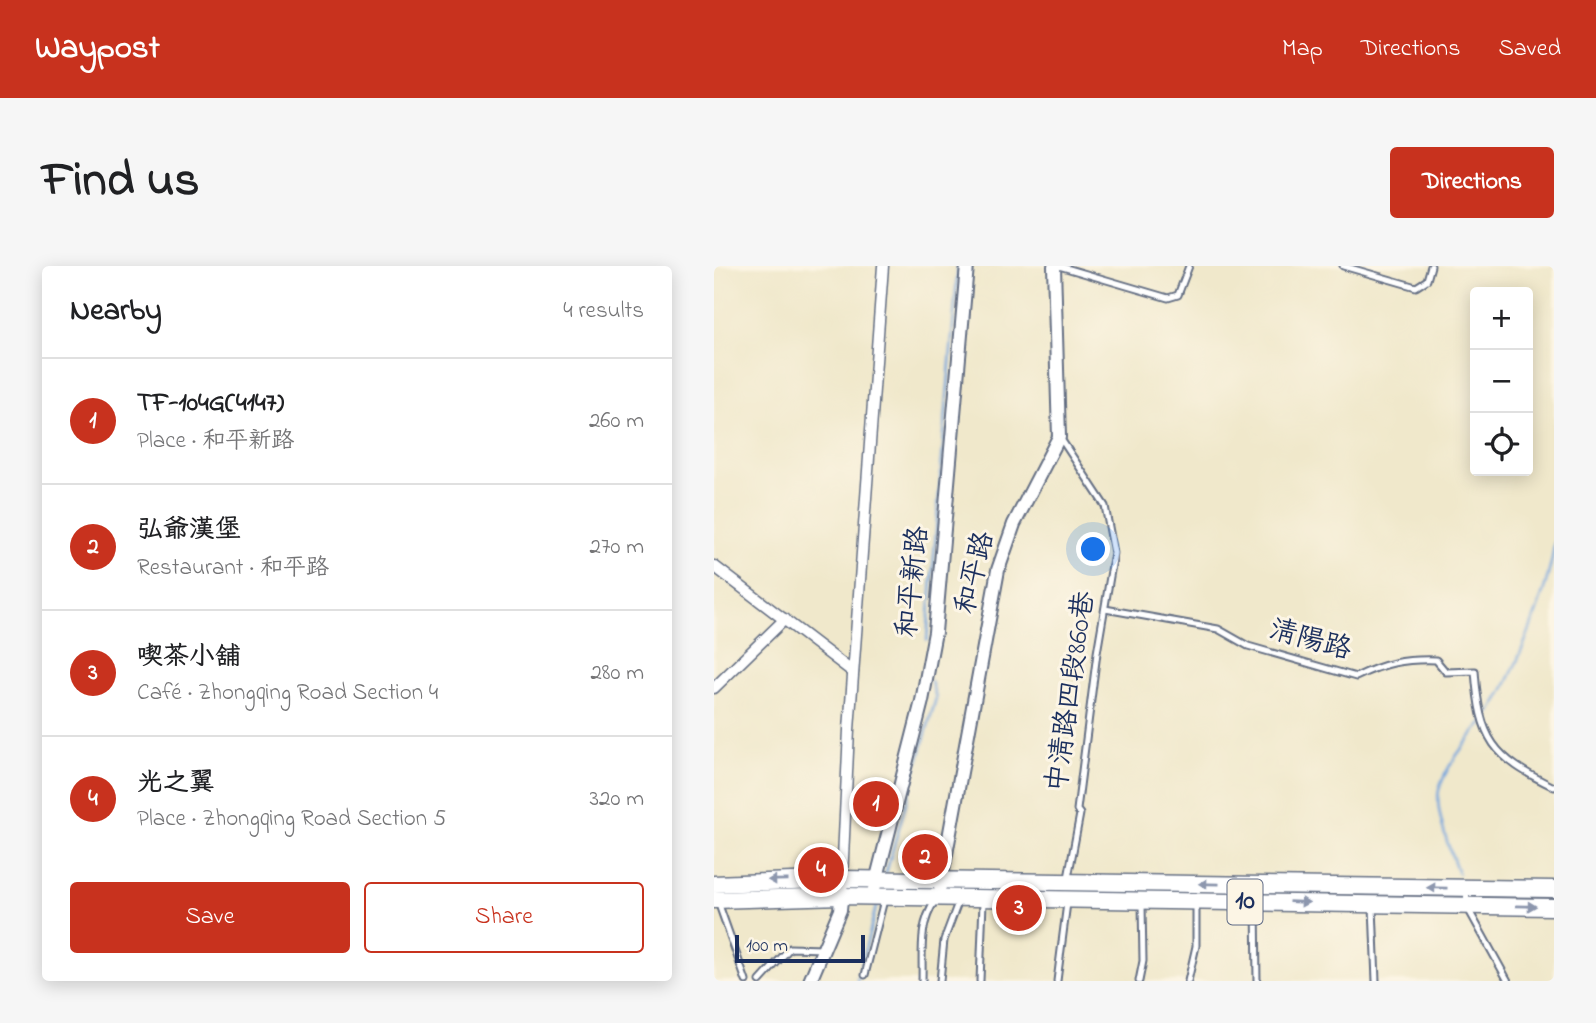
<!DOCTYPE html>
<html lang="en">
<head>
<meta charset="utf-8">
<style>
	body { margin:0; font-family:"Indie Flower","LXGW WenKai TC",sans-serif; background:#f6f6f6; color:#202124 }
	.controls { position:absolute; right:21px; top:21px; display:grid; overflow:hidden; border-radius:7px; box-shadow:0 4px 18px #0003 }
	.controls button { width:63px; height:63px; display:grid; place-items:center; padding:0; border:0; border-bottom:2px solid #e0e0e0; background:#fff; color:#202124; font:35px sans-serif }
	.scale { position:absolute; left:21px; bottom:18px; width:130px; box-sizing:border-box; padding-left:7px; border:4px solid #1b2f5e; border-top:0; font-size:19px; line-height:24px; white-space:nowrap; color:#1b2f5e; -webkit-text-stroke:5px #fcf5e5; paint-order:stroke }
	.you { position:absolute; left:380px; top:284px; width:24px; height:24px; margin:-18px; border:5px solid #fff; border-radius:50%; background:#1a73e8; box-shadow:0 0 0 10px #1a73e833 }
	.badge { display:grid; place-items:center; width:46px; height:46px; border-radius:50%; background:#c8321e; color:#fff; font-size:23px; font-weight:700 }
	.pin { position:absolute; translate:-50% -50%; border:4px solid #fff; box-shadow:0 2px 7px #0006 }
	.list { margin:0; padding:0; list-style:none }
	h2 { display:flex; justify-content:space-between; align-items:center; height:91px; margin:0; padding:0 28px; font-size:30px }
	h2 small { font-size:23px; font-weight:400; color:#757577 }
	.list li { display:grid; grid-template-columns:46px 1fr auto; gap:21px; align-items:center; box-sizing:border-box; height:126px; padding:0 28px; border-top:2px solid #e0e0e0 }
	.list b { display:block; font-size:26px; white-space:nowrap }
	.list p { margin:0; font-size:23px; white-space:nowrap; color:#757577 }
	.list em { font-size:23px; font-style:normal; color:#757577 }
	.actions { display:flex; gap:14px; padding:21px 28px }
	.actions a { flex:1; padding:16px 0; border:2px solid #c8321e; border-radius:7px; text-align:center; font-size:24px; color:#c8321e }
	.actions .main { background:#c8321e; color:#fff }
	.icon { flex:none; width:38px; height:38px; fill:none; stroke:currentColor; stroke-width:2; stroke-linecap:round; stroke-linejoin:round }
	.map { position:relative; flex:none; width:840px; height:715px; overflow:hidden; border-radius:7px }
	header { display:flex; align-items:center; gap:42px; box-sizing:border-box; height:98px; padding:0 35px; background:#c8321e; color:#fff }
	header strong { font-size:33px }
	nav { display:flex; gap:38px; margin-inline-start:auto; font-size:24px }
	.intro { display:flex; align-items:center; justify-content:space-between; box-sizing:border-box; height:168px; padding:0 42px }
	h1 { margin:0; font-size:49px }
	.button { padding:18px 32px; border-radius:7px; background:#c8321e; color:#fff; font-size:24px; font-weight:700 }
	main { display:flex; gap:42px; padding:0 42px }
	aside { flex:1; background:#fff; border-radius:7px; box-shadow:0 4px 18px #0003 }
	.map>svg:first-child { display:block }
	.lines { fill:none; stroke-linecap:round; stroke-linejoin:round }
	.stream { stroke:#71a4dd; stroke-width:2.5 }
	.service-casing { stroke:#667084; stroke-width:9 }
	.minor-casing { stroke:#667084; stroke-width:13 }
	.tertiary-casing { stroke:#667084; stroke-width:16 }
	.primary-casing { stroke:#667084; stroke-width:19 }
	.service { stroke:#fff; stroke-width:5 }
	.minor { stroke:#fff; stroke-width:10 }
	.tertiary { stroke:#fff; stroke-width:12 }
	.primary { stroke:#fff; stroke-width:16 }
	.oneway { fill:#8d97ae }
	.labels { text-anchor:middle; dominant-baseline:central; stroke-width:6; stroke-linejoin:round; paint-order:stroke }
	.shield { fill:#fcf5e5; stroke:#5e6a86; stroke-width:2 }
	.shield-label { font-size:26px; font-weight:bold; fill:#1b2f5e }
	.street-label { font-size:28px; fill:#1b2f5e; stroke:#fcf5e5 }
</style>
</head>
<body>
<header>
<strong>Waypost</strong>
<nav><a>Map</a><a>Directions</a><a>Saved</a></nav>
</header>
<div class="intro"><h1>Find us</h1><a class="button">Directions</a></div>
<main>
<aside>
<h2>Nearby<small>4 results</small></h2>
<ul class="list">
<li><span class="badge">1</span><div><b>TF-104G(4147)</b><p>Place · 和平新路</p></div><em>260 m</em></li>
<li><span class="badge">2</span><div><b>弘爺漢堡</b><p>Restaurant · 和平路</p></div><em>270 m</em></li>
<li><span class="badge">3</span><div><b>喫茶小舖</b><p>Café · Zhongqing Road Section 4</p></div><em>280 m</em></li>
<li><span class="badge">4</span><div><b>光之翼</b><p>Place · Zhongqing Road Section 5</p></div><em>320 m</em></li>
</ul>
<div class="actions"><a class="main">Save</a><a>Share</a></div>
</aside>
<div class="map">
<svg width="840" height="715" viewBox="0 0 840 715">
	<rect width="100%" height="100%" fill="#fcf5e5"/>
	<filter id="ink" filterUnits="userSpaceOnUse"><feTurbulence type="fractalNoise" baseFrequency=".0143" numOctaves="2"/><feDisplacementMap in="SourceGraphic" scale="14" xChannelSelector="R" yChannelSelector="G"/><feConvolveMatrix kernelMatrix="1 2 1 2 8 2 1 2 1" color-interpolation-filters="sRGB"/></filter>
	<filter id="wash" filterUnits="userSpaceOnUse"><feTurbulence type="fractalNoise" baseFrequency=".00686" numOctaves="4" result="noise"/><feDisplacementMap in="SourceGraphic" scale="28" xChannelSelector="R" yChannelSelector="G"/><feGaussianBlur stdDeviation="1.57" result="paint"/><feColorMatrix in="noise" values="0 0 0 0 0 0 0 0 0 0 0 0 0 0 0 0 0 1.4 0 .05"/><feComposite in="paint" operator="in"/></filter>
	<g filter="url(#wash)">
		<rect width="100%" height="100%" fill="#f0e8cb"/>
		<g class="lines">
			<!-- stream -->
			<g class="stream">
				<polyline points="213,374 244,0"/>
				<polyline points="172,607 222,432 217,415"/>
				<path d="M 744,607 C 737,587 720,544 725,524 C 735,490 763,468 781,439 C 801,407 838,314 840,277"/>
				<polyline points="143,715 163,637"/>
			</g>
		</g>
	</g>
	<g filter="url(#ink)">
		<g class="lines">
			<!-- service casing -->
			<g class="service-casing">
				<g id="service">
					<polyline points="345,0 454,32 464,29 475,0"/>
					<polyline points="629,0 702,21 713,14 717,0"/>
					<polyline points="347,173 391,240 400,287 383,387 363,544 366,548 354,612"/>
					<path d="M 391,343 L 504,363 L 534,380 L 642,411 C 670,397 690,393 722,394 L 732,406 L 761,405 C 766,474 778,491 840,521"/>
					<polyline points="753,624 752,639 794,715"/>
					<polyline points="4,636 32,715"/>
					<polyline points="542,638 543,715"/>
					<polyline points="659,641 662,715"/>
					<polyline points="151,709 170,634"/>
					<polyline points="46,715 76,682 109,683"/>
					<path d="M 208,715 C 209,685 204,661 221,635"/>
					<polyline points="226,715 230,674 245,634"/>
					<polyline points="266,715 269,636"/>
					<polyline points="343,715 353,637"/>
					<polyline points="425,715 429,695 428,638"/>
					<polyline points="474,715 482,680 482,639"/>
				</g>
			</g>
			<!-- minor casing -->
			<g class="minor-casing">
				<g id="minor">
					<polyline points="0,300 139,406"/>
					<polyline points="0,422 71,353"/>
					<polyline points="128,613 135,464 169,0"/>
				</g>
			</g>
			<!-- tertiary casing -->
			<g class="tertiary-casing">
				<g id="tertiary">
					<polyline points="226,621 284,304 300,258 345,171 340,0"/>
					<polyline points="158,631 208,435 221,366 253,0"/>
					<polyline points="96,715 126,644 128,624"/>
				</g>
			</g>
			<!-- primary casing -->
			<g class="primary-casing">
				<g id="primary">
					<polyline points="0,618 128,613 840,623"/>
					<polyline points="0,634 127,630 840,641"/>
				</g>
			</g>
			<!-- service -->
			<use href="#service" class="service"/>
			<!-- minor -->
			<use href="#minor" class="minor"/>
			<!-- tertiary -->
			<use href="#tertiary" class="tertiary"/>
			<!-- primary -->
			<use href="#primary" class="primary"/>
		</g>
		<!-- one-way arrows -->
		<defs><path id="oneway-solid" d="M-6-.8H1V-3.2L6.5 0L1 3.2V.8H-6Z" transform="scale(1.75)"/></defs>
		<g class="oneway">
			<use href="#oneway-solid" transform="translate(64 614) rotate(179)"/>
			<use href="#oneway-solid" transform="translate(495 618) rotate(-179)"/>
			<use href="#oneway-solid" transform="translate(723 622) rotate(-179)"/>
			<use href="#oneway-solid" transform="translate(585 636) rotate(2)"/>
			<use href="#oneway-solid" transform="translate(812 640) rotate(1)"/>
		</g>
	</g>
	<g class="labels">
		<!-- shield labels -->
		<rect class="shield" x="513.5" y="613.5" width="35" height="45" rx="5"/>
		<g class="shield-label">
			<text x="531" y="636">10</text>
		</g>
		<!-- street labels -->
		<g class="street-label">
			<text transform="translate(262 307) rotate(-76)">和平路</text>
			<text transform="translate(200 316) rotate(-84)">和平新路</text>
			<text transform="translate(596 375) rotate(15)">清陽路</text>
			<text transform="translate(358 426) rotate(-82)">中清路四段860巷</text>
		</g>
	</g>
</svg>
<div class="controls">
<button>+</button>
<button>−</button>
<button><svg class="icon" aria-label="locate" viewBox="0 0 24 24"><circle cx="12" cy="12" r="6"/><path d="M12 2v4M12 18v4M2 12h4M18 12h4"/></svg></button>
</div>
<div class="scale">100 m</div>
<div class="you"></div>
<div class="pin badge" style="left:162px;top:538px">1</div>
<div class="pin badge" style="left:211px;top:591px">2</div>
<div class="pin badge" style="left:305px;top:642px">3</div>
<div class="pin badge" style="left:107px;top:604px">4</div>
</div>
</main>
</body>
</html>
